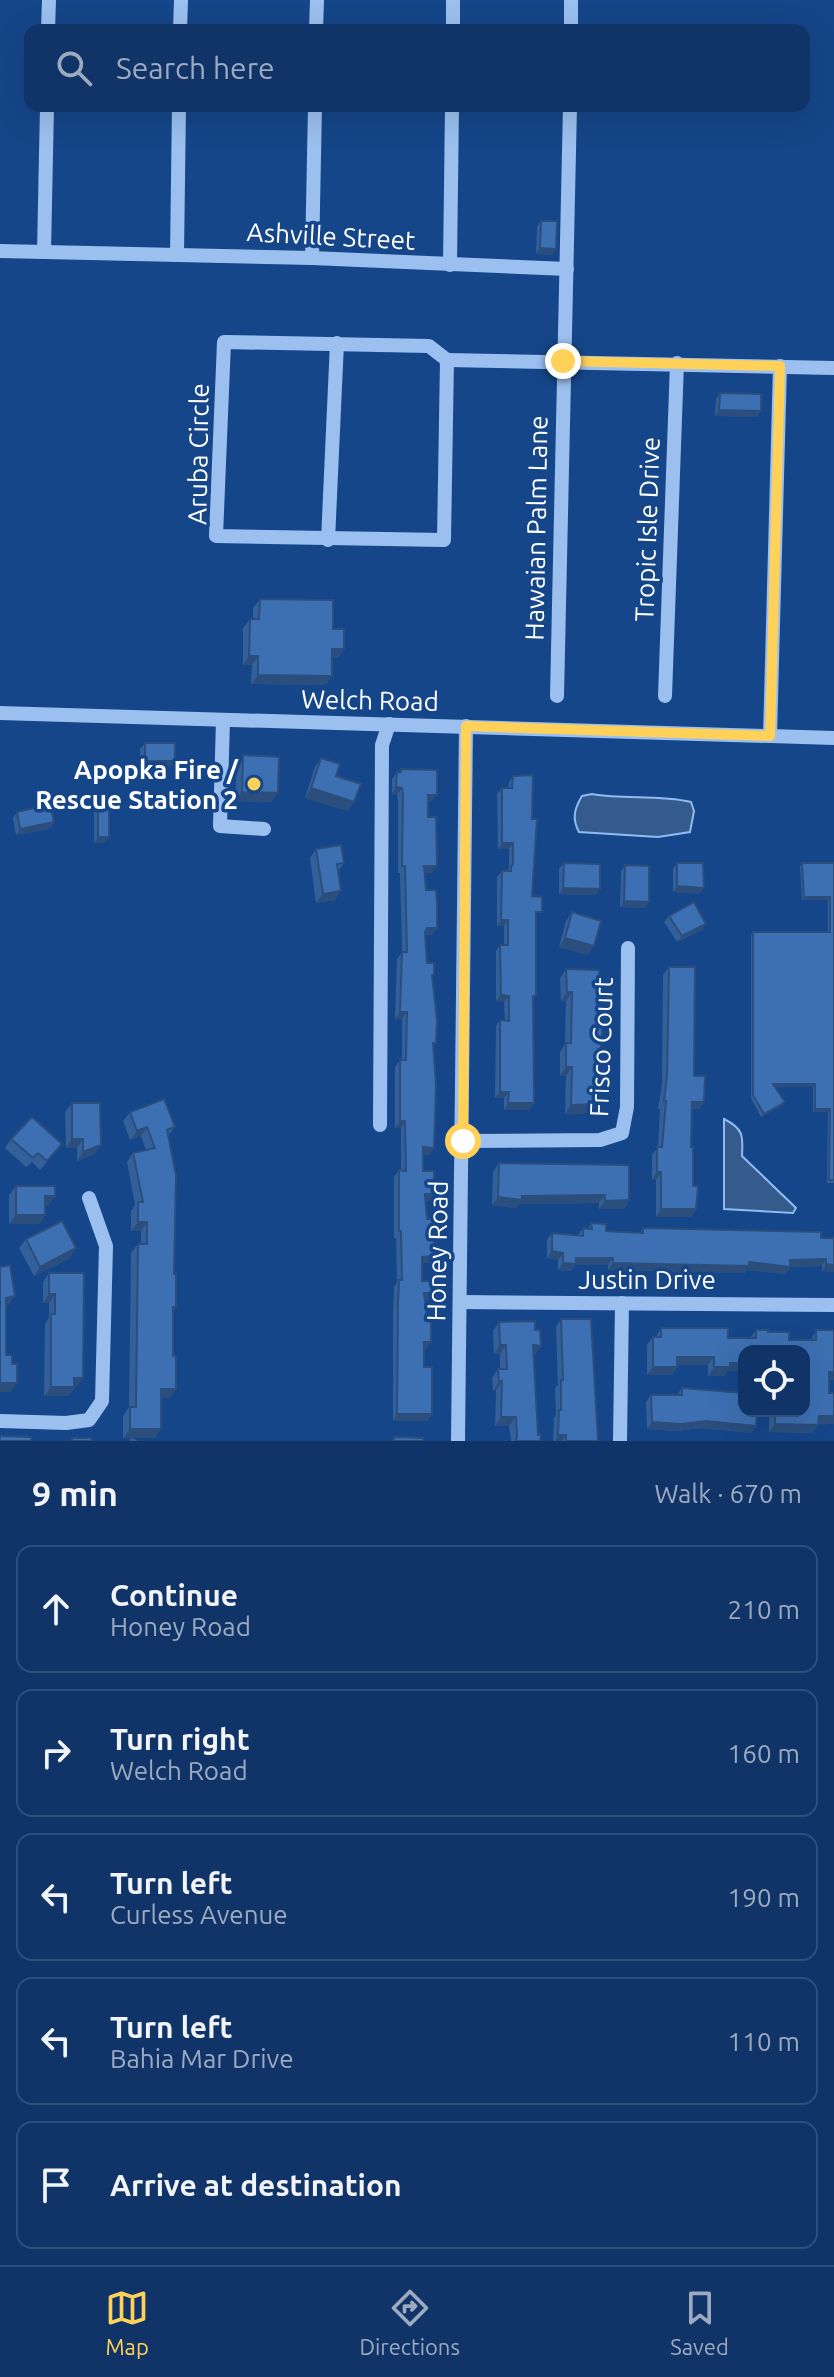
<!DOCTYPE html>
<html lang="en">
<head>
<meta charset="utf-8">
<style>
	body { margin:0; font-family:Ubuntu,sans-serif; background:#1e3f70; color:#f1f3f6 }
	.controls { position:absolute; right:24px; bottom:24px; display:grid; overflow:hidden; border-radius:16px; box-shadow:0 8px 32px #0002 }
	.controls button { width:72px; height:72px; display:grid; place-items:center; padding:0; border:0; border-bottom:2px solid #304f7b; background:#103467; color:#f1f3f6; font:40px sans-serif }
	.stop { position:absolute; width:24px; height:24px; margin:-18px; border:6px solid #ffd159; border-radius:50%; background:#fff }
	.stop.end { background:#ffd159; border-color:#fff; box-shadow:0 2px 8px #0008 }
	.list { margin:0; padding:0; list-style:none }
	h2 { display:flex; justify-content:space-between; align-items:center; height:104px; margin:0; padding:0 32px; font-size:34px }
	h2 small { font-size:26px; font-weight:400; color:#9caac0 }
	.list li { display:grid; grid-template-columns:52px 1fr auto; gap:24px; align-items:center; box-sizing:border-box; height:128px; margin:0 16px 16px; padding:0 16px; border:2px solid #304f7b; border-radius:16px }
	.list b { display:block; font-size:30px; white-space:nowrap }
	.list p { margin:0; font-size:26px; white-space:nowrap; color:#9caac0 }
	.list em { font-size:26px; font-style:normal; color:#9caac0 }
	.icon { flex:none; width:44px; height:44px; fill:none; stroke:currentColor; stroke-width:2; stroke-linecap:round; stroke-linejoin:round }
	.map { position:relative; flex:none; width:834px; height:1441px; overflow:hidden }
	.search { position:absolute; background:#103467; box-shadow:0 8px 32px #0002; left:24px; right:24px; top:24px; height:88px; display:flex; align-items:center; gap:20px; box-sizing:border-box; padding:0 28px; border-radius:16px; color:#9caac0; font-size:30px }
	.sheet { height:824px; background:#103467 }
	nav { display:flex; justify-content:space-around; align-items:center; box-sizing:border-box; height:112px; border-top:2px solid #304f7b; background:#103467; font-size:22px; color:#9caac0 }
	nav a { display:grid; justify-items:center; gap:4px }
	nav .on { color:#ffd159 }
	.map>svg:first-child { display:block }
	.water { fill:#355a8c; stroke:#8dbbf2; stroke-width:2 }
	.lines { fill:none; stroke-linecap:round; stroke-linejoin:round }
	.minor { stroke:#9bc0ef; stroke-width:14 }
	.wall { fill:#346099 }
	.shaded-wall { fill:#2b4e7d }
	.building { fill:#3d70b2; stroke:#2b4e7d; stroke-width:2 }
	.route { stroke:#ffd159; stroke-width:10 }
	.poi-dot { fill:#ffd159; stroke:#154689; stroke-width:3 }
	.labels { text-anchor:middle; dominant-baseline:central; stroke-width:7; stroke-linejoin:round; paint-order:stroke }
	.street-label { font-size:26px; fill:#fff; stroke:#154689 }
	.poi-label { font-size:26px; font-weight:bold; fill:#fff; stroke:#154689; text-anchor:end }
</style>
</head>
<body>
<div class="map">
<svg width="834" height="1441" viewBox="0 0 834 1441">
	<rect width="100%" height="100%" fill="#154689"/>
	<!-- water -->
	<g class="water">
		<path d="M 592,794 C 625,800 658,794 691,802 L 694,811 L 690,832 L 658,837 L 579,832 C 572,819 574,809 582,796 Z"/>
		<path d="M 724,1119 C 744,1129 743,1136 742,1156 L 796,1208 L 793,1213 L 724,1209 Z"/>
	</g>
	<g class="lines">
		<!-- minor -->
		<g class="minor">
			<polyline points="48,30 49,0"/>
			<polyline points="180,30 181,0"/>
			<polyline points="316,30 317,0"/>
			<polyline points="453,30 453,0"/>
			<polyline points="571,30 571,0"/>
			<polyline points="0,251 312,258 567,269"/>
			<polyline points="44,252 47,106"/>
			<polyline points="177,254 179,106"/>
			<polyline points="312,258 315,106"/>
			<polyline points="450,265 452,106"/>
			<polygon points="224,342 429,346 447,360 444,540 216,536"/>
			<polyline points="447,360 834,368"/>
			<polyline points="328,540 337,343"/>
			<polyline points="557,696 570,106"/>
			<polyline points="665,696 677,363"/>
			<polyline points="0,713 834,738"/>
			<polyline points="223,720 220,826 264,829"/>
			<polyline points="770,736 780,366"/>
			<polyline points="380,1125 382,745 389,724"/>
			<polyline points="463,1141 600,1140 622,1133 627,1107 628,948"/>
			<polyline points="460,1302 834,1305"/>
			<polyline points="0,1421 66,1423 89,1420 102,1401 106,1246 89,1198"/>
			<polyline points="458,1441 466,726"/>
			<polyline points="620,1441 622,1303"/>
		</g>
	</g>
	<!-- wall -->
	<g class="wall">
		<polygon points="541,221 556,249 552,255 536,254 537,227"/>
		<polygon points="720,393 757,417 715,416 716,399"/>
		<polygon points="260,599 333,629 344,649 338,658 332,658 332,676 325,685 251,684 252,665 243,665 243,628 250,619 253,619 253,608"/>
		<polygon points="145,743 175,761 170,767 140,767 140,749"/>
		<polygon points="243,755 271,802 235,801 237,764"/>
		<polygon points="321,758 336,776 354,802 348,811 305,798 315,767"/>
		<polygon points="401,769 432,801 428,801 432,873 425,873 432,935 425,935 427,963 434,975 432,978 434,1148 429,1155 423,1154 423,1171 429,1201 425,1201 434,1256 429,1263 422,1263 422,1281 429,1300 425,1300 431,1342 426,1349 424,1349 424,1367 432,1414 427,1421 393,1421 393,1311 394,1287 397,1282 396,1238 394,1238 394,1177 399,1170 401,1170 401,1128 395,1128 395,1067 400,1060 402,1060 402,1019 395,1019 397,959 402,952 400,873 398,873 398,801 397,795 392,794 392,779 397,772 399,772"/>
		<polygon points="513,776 532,819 532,896 537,918 536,918 533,1000 530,1110 504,1110 504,1098 495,1098 496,1026 500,1020 505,1021 504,1002 496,1001 496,951 500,945 504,945 504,926 497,926 497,877 502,871 507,871 509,868 509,849 498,849 497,794 502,788 508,788 509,782"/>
		<polygon points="98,798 104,843 94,843 94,804"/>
		<polygon points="39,811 54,822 49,829 16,835 13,818 17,812"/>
		<polygon points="316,849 344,863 338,871 335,900 316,903 310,858"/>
		<polygon points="564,863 596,895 559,894 559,869"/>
		<polygon points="677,863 704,888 699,894 673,892 673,869"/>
		<polygon points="802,863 834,863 834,1183 827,1183 828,1112 813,1112 813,1087 775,1087 785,1102 783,1105 761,1117 751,1098 751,935 753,932 828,932 828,900 802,900 800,866"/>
		<polygon points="625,865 645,908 620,907 621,871"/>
		<polygon points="572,912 588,955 559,947 566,921"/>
		<polygon points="669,916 706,924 702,930 677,942 664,922"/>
		<polygon points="669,967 694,1076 704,1102 699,1109 692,1109 691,1147 696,1209 691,1217 656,1217 656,1180 652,1180 652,1155 658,1147 660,1109 658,1109 662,1084 663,975"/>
		<polygon points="566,969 597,1104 591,1113 565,1114 566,1076 560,1076 560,1052 565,1044 566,1001 561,1001 560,978"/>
		<polygon points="72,1103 95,1154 77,1161 77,1148 66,1148 65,1112"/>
		<polygon points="130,1112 175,1127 168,1136 176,1307 173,1311 170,1398 161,1398 155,1438 132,1438 138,1441 129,1441 131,1438 123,1438 123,1416 129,1407 131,1253 138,1244 141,1244 141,1231 131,1231 131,1211 135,1205 127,1162 133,1153 146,1150 141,1136 130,1140 123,1121"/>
		<polygon points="11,1139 62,1144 40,1170 32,1162 26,1167 5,1148"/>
		<polygon points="499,1163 629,1200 624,1209 599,1209 599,1203 519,1204 516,1208 492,1205 493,1172"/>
		<polygon points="16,1186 55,1196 49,1205 45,1205 45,1215 39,1224 9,1224 9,1195"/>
		<polygon points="591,1223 606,1231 640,1233 643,1228 821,1238 834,1272 822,1271 822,1266 790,1267 785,1274 747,1270 745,1273 608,1270 608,1265 575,1265 571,1271 558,1270 558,1260 547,1258 547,1240 552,1233 578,1235 583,1228 588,1228"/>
		<polygon points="26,1239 70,1258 34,1276 19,1248"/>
		<polygon points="49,1273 83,1378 68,1396 44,1396 45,1324 49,1318 49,1303 43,1303 43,1282"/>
		<polygon points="561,1319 598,1441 553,1441 554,1418 556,1416 555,1388 558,1385 556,1327"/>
		<polygon points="499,1322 535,1330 541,1346 534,1355 538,1435 540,1441 511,1441 509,1426 495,1426 496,1390 493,1391 492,1378 498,1369 500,1369 500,1354 494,1354 493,1331"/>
		<polygon points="661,1328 728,1338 750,1338 756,1330 768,1332 789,1340 811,1340 816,1330 834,1330 834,1380 829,1380 818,1424 812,1433 769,1432 769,1411 804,1411 804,1351 744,1371 727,1371 724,1376 708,1376 708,1365 677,1365 672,1375 647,1375 647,1345 653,1337 656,1337"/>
		<polygon points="682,1388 742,1393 744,1390 751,1433 701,1428 676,1431 647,1429 646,1402 651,1395 677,1395"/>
	</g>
	<!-- shaded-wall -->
	<g class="shaded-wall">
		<polygon points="540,248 556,249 552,255 536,254"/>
		<polygon points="719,410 761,411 757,417 715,416"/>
		<polygon points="332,649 344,649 338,658 326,658"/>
		<polygon points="249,656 258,656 252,665 243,665"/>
		<polygon points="258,675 332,676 325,685 251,684"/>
		<polygon points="145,761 175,761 170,767 140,767"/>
		<polygon points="396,787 402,788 397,795 392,794"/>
		<polygon points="311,788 354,802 348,811 305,798"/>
		<polygon points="242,792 278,793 271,802 235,801"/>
		<polygon points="428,795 437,795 432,801 423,801"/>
		<polygon points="54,822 49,829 16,835 20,829"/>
		<polygon points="98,837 109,837 104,843 94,843"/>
		<polygon points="502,843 513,843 509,849 498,849"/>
		<polygon points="424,866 437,866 432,873 420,873"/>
		<polygon points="677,886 704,888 699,894 673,892"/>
		<polygon points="563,888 600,889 596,895 559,894"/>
		<polygon points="341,891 335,900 316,903 323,894"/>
		<polygon points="804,897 830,897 828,900 802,900"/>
		<polygon points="624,901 649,902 645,908 620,907"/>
		<polygon points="501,920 508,920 504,926 497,926"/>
		<polygon points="706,924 702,930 677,942 682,936"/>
		<polygon points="427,928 437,928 432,935 422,934"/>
		<polygon points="565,938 594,946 588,955 559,947"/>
		<polygon points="567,992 572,992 566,1001 561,1001"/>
		<polygon points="501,995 509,996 504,1002 496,1001"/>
		<polygon points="400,1012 407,1012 402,1019 395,1019"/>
		<polygon points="566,1067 572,1067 566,1076 560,1076"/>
		<polygon points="773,1084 815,1084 813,1087 771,1087"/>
		<polygon points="500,1092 509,1092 504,1098 495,1098"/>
		<polygon points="692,1102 704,1102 699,1109 687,1109"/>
		<polygon points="785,1102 783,1105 761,1117 764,1114"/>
		<polygon points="508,1103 534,1103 530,1110 504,1110"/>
		<polygon points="597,1104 591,1113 565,1114 571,1105"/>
		<polygon points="815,1109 830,1109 828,1112 813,1112"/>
		<polygon points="400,1121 405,1121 401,1128 395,1128"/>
		<polygon points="147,1127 141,1136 130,1140 137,1131"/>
		<polygon points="72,1139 83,1139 77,1148 66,1148"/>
		<polygon points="101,1145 95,1154 77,1161 83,1152"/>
		<polygon points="423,1147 434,1148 429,1155 419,1154"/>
		<polygon points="657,1172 661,1172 656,1180 652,1180"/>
		<polygon points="425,1194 434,1194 429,1201 420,1201"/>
		<polygon points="605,1195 599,1203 519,1204 516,1208 492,1205 498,1197"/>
		<polygon points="45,1196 55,1196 49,1205 39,1205"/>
		<polygon points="629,1200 624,1209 599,1209 605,1201"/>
		<polygon points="661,1209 696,1209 691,1217 656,1217"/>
		<polygon points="16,1215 45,1215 39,1224 9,1224"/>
		<polygon points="138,1222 147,1222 141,1231 131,1231"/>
		<polygon points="76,1248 70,1258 34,1276 40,1267"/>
		<polygon points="552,1251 563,1253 558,1260 547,1258"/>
		<polygon points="434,1256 429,1263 417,1263 422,1257"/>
		<polygon points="576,1258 613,1258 608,1265 575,1265 571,1271 558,1270 563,1263"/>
		<polygon points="826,1259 822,1266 787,1267 790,1267 785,1274 747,1270 745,1273 608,1270 613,1263 749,1262"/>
		<polygon points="826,1264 834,1265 834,1272 822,1271"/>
		<polygon points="424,1293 433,1293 429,1300 419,1300"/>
		<polygon points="49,1294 55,1294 49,1303 43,1303"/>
		<polygon points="15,1296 9,1305 0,1307 6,1298"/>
		<polygon points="424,1342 431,1342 426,1349 419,1349"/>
		<polygon points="500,1345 506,1345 500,1354 494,1354"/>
		<polygon points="533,1345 541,1346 535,1355 527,1355"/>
		<polygon points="677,1357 714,1357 708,1365 672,1365"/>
		<polygon points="730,1363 744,1363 744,1371 727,1371 724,1376 708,1376 714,1367"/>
		<polygon points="653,1367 677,1367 672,1375 647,1375"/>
		<polygon points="829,1372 834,1372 834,1380 823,1380"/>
		<polygon points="74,1378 83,1378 68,1396 44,1396 51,1387"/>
		<polygon points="502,1381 496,1390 493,1391 499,1382"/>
		<polygon points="0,1383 17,1383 11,1392 0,1392"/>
		<polygon points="161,1389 176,1389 170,1398 155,1398"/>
		<polygon points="397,1414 432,1414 427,1421 393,1421"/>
		<polygon points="819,1416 834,1416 834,1424 813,1425"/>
		<polygon points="501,1417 516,1417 509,1426 495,1426"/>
		<polygon points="706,1421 756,1426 751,1433 701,1428 676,1431 647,1429 652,1422"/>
		<polygon points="775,1424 818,1425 812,1433 769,1432"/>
		<polygon points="130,1429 161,1429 155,1438 123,1438"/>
		<polygon points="558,1435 566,1435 562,1441 555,1441"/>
	</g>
	<!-- building -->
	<g class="building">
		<polygon points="541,221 557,221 556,249 540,248"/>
		<polygon points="720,393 761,394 761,411 719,410"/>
		<polygon points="260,599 333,600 333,629 344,629 344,649 332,649 332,676 258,675 258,656 249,656 250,619 259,619"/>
		<rect x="145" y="743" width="30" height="18"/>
		<polygon points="243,755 279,757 278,793 242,792"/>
		<polygon points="321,758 340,764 336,776 361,784 354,802 311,788"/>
		<polygon points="401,769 437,770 437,795 428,795 428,817 436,817 437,866 424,866 426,890 436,890 437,903 437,928 427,928 425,932 427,963 434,963 434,975 432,975 437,1020 436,1043 433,1043 436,1085 434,1148 423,1147 423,1171 434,1171 434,1194 425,1194 427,1219 434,1219 434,1256 422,1257 422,1281 433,1281 433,1293 424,1293 427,1316 431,1316 431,1342 424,1342 424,1367 432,1367 432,1414 397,1414 398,1304 399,1280 402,1280 401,1231 399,1231 399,1170 406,1171 405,1121 400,1121 400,1060 406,1060 407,1012 400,1012 402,952 407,952 405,866 402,866 403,794 402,788 396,787 397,772 401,772"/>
		<polygon points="533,775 532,819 537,819 532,896 542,897 542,912 536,912 536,996 533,996 534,1103 508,1103 509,1092 500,1092 500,1020 509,1021 509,996 501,995 500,945 508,945 508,920 501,920 502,871 511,871 511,866 513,865 513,843 502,843 502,788 512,788 513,776"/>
		<rect x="98" y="798" width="11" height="39"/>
		<polygon points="39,807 39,811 51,808 54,822 20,829 17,812"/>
		<polygon points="341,845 344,863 337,864 341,891 323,894 316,849"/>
		<polygon points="564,863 600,864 600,889 563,888"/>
		<polygon points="677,863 703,863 704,888 677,886"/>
		<polygon points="802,863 834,863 834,1180 829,1180 830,1109 815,1109 815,1084 773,1084 785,1102 764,1114 753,1095 753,932 830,932 830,897 804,897"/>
		<polygon points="625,865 649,866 649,902 624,901"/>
		<polygon points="694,902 706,924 682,936 669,916"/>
		<polygon points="572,912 601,921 594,946 565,938"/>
		<polygon points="669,967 695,967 694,1076 705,1076 704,1102 692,1102 691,1147 693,1147 693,1186 698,1186 696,1209 661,1209 661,1172 657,1172 657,1147 662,1147 666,1101 664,1101 667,1076"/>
		<polygon points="566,969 599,970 602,1032 597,1104 571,1105 572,1067 566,1067 566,1043 571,1043 572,992 567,992"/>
		<polygon points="164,1099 175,1127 167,1130 176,1175 174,1274 176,1274 176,1307 173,1307 173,1356 176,1356 176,1389 161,1389 161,1429 130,1429 130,1407 136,1407 138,1244 147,1244 147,1222 138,1222 138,1202 143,1202 133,1153 155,1148 147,1127 137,1131 130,1112"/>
		<polygon points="72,1103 100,1103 101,1145 83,1152 83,1139 72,1139"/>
		<polygon points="32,1117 62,1144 47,1161 38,1153 33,1158 11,1139"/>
		<polygon points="499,1163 629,1165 629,1200 605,1201 605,1195 522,1196 522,1200 498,1197"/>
		<polygon points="16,1186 55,1186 55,1196 45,1196 45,1215 16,1215"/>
		<polygon points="62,1221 76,1248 40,1267 26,1239"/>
		<polygon points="591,1223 606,1224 606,1231 643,1233 643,1228 821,1232 821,1238 834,1238 834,1265 826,1264 826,1259 790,1260 790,1267 749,1262 749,1266 613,1263 613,1258 576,1258 576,1264 563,1263 563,1253 552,1251 552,1233 583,1236 583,1228 592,1229"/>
		<polygon points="10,1265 15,1296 6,1298 6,1355 12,1355 12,1364 17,1364 17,1383 0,1383 0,1267"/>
		<polygon points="49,1273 84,1273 83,1378 74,1378 74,1387 51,1387 51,1314 55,1314 55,1294 49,1294"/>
		<polygon points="561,1319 591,1319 598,1441 566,1441 566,1435 558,1435 559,1410 561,1410 561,1380 563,1380"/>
		<polygon points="535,1321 535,1330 540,1330 541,1346 533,1345 538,1435 541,1435 540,1441 516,1441 517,1436 516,1417 501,1417 502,1381 499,1382 498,1369 507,1369 506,1345 500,1345 499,1322"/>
		<polygon points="661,1328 728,1328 728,1338 756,1338 756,1330 768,1330 768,1332 789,1332 789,1340 816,1340 816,1330 834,1330 834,1372 829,1372 829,1393 834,1393 834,1416 819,1416 818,1425 775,1424 775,1411 804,1411 804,1389 807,1389 807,1367 804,1367 804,1351 744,1351 744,1363 730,1363 730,1367 714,1367 714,1357 677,1357 677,1367 653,1367 653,1337 661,1337"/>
		<polygon points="682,1388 744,1393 744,1411 757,1411 756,1426 706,1421 681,1424 652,1422 651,1395 682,1395"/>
		<polygon points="0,1436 31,1437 31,1441 0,1441"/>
		<polygon points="394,1437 423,1438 423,1441 394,1441"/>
		<rect x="72" y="1438" width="19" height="3"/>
	</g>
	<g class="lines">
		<!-- route -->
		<polyline class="route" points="463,1141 466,726 770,736 780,366 563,361"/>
	</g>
	<!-- markers -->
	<circle class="poi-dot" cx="254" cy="784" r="8"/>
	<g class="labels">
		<!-- street labels -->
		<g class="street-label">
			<text transform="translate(331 236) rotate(3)">Ashville Street</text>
			<text transform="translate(198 454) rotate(-89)">Aruba Circle</text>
			<text transform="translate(536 528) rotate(-89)">Hawaian Palm Lane</text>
			<text transform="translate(647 529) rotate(-88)">Tropic Isle Drive</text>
			<text transform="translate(370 700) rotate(1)">Welch Road</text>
			<text transform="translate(601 1047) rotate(-88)">Frisco Court</text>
			<text transform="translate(437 1251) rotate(-89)">Honey Road</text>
			<text x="647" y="1279">Justin Drive</text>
		</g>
		<!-- poi labels -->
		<g class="poi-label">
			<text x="238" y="769">Apopka Fire /<tspan x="238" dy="30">Rescue Station 2</tspan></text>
		</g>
	</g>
</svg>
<div class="controls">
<button><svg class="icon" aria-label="locate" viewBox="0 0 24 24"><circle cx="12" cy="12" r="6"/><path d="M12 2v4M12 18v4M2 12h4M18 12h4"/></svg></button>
</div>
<div class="stop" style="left:463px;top:1141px"></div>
<div class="stop end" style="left:563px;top:361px"></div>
<div class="search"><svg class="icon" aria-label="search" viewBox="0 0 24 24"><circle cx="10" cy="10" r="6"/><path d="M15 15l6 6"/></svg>Search here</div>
</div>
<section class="sheet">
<h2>9 min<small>Walk · 670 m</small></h2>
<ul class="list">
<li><svg class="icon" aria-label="ahead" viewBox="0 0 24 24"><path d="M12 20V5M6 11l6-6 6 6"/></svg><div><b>Continue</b><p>Honey Road</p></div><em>210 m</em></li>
<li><svg class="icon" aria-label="right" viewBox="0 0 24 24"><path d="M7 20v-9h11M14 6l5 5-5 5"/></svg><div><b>Turn right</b><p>Welch Road</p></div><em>160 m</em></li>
<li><svg class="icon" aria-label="left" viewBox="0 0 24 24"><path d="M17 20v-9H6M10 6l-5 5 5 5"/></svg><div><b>Turn left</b><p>Curless Avenue</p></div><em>190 m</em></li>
<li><svg class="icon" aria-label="left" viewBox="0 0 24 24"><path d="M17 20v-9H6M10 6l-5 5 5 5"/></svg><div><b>Turn left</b><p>Bahia Mar Drive</p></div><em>110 m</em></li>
<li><svg class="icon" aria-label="arrive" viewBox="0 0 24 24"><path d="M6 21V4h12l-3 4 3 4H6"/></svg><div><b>Arrive at destination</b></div></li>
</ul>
</section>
<nav>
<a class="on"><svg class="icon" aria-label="map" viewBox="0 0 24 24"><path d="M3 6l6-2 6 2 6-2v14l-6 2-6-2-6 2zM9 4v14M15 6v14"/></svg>Map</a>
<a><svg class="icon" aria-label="directions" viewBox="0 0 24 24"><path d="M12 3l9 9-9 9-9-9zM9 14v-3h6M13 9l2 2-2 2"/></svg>Directions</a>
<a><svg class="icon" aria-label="saved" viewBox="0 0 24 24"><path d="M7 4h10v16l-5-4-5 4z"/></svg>Saved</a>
</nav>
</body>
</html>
